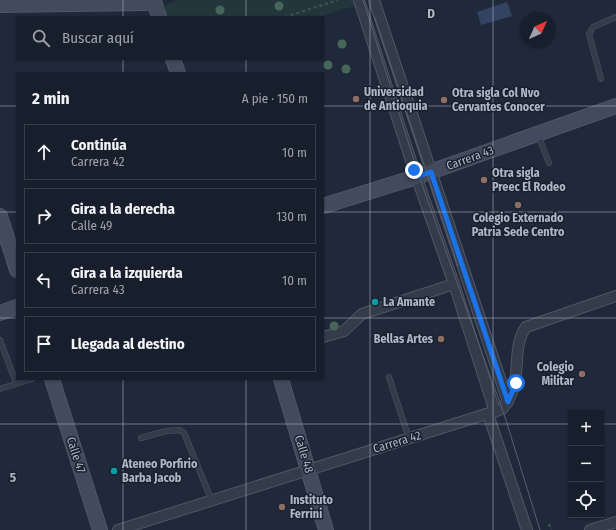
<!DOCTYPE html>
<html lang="es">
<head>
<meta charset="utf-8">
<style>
	body { margin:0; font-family:"Fira Sans Condensed",sans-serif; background:#252c38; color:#f1f3f6 }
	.controls { position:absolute; right:12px; bottom:12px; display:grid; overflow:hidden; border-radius:0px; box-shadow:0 1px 3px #0004 }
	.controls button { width:36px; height:36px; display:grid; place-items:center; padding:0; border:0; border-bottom:1px solid #363d48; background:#181f2c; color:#f1f3f6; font:20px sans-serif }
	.compass { position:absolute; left:520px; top:12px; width:36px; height:36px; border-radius:50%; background:#181f2c; box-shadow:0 1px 3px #0004; rotate:45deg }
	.stop { position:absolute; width:12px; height:12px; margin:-9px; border:3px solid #1a73e8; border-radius:50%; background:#fff }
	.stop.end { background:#1a73e8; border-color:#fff; box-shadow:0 1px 4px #0008 }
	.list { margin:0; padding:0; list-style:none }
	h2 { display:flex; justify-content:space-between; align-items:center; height:52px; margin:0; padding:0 16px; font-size:17px }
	h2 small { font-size:13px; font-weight:400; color:#9fa2a9 }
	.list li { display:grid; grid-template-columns:26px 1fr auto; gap:12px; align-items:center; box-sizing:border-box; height:56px; margin:0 8px 8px; padding:0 8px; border:1px solid #363d48; border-radius:0px }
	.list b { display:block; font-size:15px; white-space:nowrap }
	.list p { margin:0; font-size:13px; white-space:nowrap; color:#9fa2a9 }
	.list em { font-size:13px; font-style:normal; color:#9fa2a9 }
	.icon { flex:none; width:22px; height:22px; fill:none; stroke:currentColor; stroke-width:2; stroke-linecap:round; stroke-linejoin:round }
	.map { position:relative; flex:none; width:616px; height:530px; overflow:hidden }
	.search { position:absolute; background:#181f2c; box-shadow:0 1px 3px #0004; left:16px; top:16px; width:308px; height:44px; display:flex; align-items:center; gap:10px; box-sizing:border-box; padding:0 14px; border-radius:0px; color:#9fa2a9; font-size:15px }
	.panel { position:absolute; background:#181f2c; box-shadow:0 1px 3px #0004; left:16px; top:72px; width:308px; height:308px; border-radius:0px }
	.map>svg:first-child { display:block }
	.green { fill:#22363b }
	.water { fill:#334462 }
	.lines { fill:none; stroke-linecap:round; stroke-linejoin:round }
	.lane-casing { stroke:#4f5665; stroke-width:6 }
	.street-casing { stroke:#4f5665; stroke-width:12 }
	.secondary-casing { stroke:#4f5665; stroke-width:16 }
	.path { stroke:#3d5255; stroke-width:2.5; stroke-dasharray:3 3; stroke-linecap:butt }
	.lane { stroke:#343c4a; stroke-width:5 }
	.street { stroke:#343c4a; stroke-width:10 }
	.secondary { stroke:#424a5d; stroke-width:14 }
	.tram { stroke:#565f71; stroke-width:1 }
	.tree { fill:#46665a }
	.route { stroke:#1a73e8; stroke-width:5 }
	.grid { fill:none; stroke:#afb6c6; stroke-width:1; stroke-opacity:0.55 }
	.education-dot { fill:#8d6e63; stroke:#19212f; stroke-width:1.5 }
	.culture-dot { fill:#0f9aa8; stroke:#19212f; stroke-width:1.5 }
	.labels { text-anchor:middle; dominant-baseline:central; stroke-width:3; stroke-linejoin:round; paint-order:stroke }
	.poi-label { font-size:12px; font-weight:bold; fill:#afb6c6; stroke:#19212f; text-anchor:start }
	.street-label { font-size:12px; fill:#afb6c6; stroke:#19212f }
	.grid-label { font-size:13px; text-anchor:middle; font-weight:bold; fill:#afb6c6; stroke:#19212f; stroke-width:3; stroke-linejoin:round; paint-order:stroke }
</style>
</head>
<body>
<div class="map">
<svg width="616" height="530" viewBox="0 0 616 530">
	<rect width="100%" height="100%" fill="#20293a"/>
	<!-- green -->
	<polygon class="green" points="179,0 356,0 358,5 318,17 165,17 163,11 167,4"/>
	<!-- water -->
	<polygon class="water" points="507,2 512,16 481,25 477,12"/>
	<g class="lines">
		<!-- lane casing -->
		<g class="lane-casing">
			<g id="lane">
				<polyline points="601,79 589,34 593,27 616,17"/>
				<polyline points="538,135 549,163"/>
				<polyline points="0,340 16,383"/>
				<polyline points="389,377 409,439"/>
				<polyline points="0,389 32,379"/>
				<polyline points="141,438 166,431 180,430 184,433 212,501"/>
			</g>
		</g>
		<!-- street casing -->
		<g class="street-casing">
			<g id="street">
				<polyline points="359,0 414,170 454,284 495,412"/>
				<polyline points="374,0 508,402"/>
				<polyline points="323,337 344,331 362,314 454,284"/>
				<polyline points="488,414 527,530"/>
				<path d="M 118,530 L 502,409 C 526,381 509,351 526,327 L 616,296"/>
				<polyline points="590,530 616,522"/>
			</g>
		</g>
		<!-- secondary casing -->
		<g class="secondary-casing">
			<g id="secondary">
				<polyline points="0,5 145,3 154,1 159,17"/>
				<polyline points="173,59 178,73"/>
				<polyline points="323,206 416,177 616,106"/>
				<polyline points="0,216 17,270"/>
				<polyline points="0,313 17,307"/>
				<polyline points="52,379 100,530"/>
				<polyline points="281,379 326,530"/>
			</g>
		</g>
		<!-- path -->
		<g class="path">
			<polyline points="285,17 338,0"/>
			<polyline points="549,524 551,530"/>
		</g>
		<!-- lane -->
		<use href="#lane" class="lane"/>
		<!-- street -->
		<use href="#street" class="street"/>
		<!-- secondary -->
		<use href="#secondary" class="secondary"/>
		<!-- tram -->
		<g class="tram">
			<polyline points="363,0 419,176 505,417 540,530"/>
			<polyline points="375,18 458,266"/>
		</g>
	</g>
	<!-- trees -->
	<g class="tree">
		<circle cx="279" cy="6" r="4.5"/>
		<circle cx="220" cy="10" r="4.5"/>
		<circle cx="342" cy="44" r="4.5"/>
		<circle cx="328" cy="65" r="4.5"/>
		<circle cx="346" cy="69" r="4.5"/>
		<circle cx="334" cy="326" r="4.5"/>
	</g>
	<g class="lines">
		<!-- route -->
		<polyline class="route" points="414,170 416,177 431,172 508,402 516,383"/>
	</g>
	<!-- grid -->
	<path class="grid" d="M 123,0 L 123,17M 246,0 L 246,17M 370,0 L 370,530M 493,0 L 493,530M 123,59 L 123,73M 246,59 L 246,73M 0,106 L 17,106M 323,106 L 616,106M 0,212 L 17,212M 323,212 L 616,212M 0,318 L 17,318M 323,318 L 616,318M 123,379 L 123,530M 246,379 L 246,530M 0,424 L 571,424M 601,424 L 616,424"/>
	<!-- markers -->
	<g class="education-dot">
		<circle cx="356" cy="99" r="4"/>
		<circle cx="444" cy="100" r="4"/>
		<circle cx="484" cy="180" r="4"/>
		<circle cx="518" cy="205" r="4"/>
		<circle cx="441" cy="339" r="4"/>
		<circle cx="582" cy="374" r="4"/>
		<circle cx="282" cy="507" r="4"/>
	</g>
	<g class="culture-dot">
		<circle cx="375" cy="302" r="4"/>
		<circle cx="114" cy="471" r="4"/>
	</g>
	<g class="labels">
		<!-- poi labels -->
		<g class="poi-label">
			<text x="364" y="92">Universidad<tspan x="364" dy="14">de Antioquia</tspan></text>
			<text x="452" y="93">Otra sigla Col Nvo<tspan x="452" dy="14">Cervantes Conocer</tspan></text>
			<text x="492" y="173">Otra sigla<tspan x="492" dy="14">Preec El Rodeo</tspan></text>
			<text x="518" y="218" text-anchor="middle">Colegio Externado<tspan x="518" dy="14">Patria Sede Centro</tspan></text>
			<text x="383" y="302">La Amante</text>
			<text x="433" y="339" text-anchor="end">Bellas Artes</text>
			<text x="574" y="367" text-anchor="end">Colegio<tspan x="574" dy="14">Militar</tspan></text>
			<text x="122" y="464">Ateneo Porfirio<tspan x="122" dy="14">Barba Jacob</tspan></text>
			<text x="290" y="500">Instituto<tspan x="290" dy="14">Ferrini</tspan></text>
		</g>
		<!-- street labels -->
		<g class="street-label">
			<text transform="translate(470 158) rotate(-20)">Carrera 43</text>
			<text transform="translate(397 442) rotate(-17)">Carrera 42</text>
			<text transform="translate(304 454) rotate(73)">Calle 48</text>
			<text transform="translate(76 455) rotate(72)">Calle 47</text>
		</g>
	</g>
	<g class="grid-label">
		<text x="431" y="18">D</text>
		<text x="13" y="482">5</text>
	</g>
</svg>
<div class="controls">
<button>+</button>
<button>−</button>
<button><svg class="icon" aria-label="locate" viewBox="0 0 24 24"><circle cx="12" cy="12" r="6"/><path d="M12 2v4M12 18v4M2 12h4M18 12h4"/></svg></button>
</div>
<svg class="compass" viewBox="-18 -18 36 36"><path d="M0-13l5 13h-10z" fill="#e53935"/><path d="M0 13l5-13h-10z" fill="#9fa2a9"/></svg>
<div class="stop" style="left:516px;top:383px"></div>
<div class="stop end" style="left:414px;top:170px"></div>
<div class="search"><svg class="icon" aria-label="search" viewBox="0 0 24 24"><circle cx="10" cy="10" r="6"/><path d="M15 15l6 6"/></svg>Buscar aquí</div>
<section class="panel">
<h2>2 min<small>A pie · 150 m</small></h2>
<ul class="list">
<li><svg class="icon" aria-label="ahead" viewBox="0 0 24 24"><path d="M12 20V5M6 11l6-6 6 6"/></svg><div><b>Continúa</b><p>Carrera 42</p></div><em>10 m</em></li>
<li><svg class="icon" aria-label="right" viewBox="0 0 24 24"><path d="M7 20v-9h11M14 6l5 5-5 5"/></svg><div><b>Gira a la derecha</b><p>Calle 49</p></div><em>130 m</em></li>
<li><svg class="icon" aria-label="left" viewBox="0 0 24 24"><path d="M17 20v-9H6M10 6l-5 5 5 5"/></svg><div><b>Gira a la izquierda</b><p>Carrera 43</p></div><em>10 m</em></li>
<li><svg class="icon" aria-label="arrive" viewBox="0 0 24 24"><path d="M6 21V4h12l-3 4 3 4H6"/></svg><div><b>Llegada al destino</b></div></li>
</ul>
</section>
</div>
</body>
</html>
